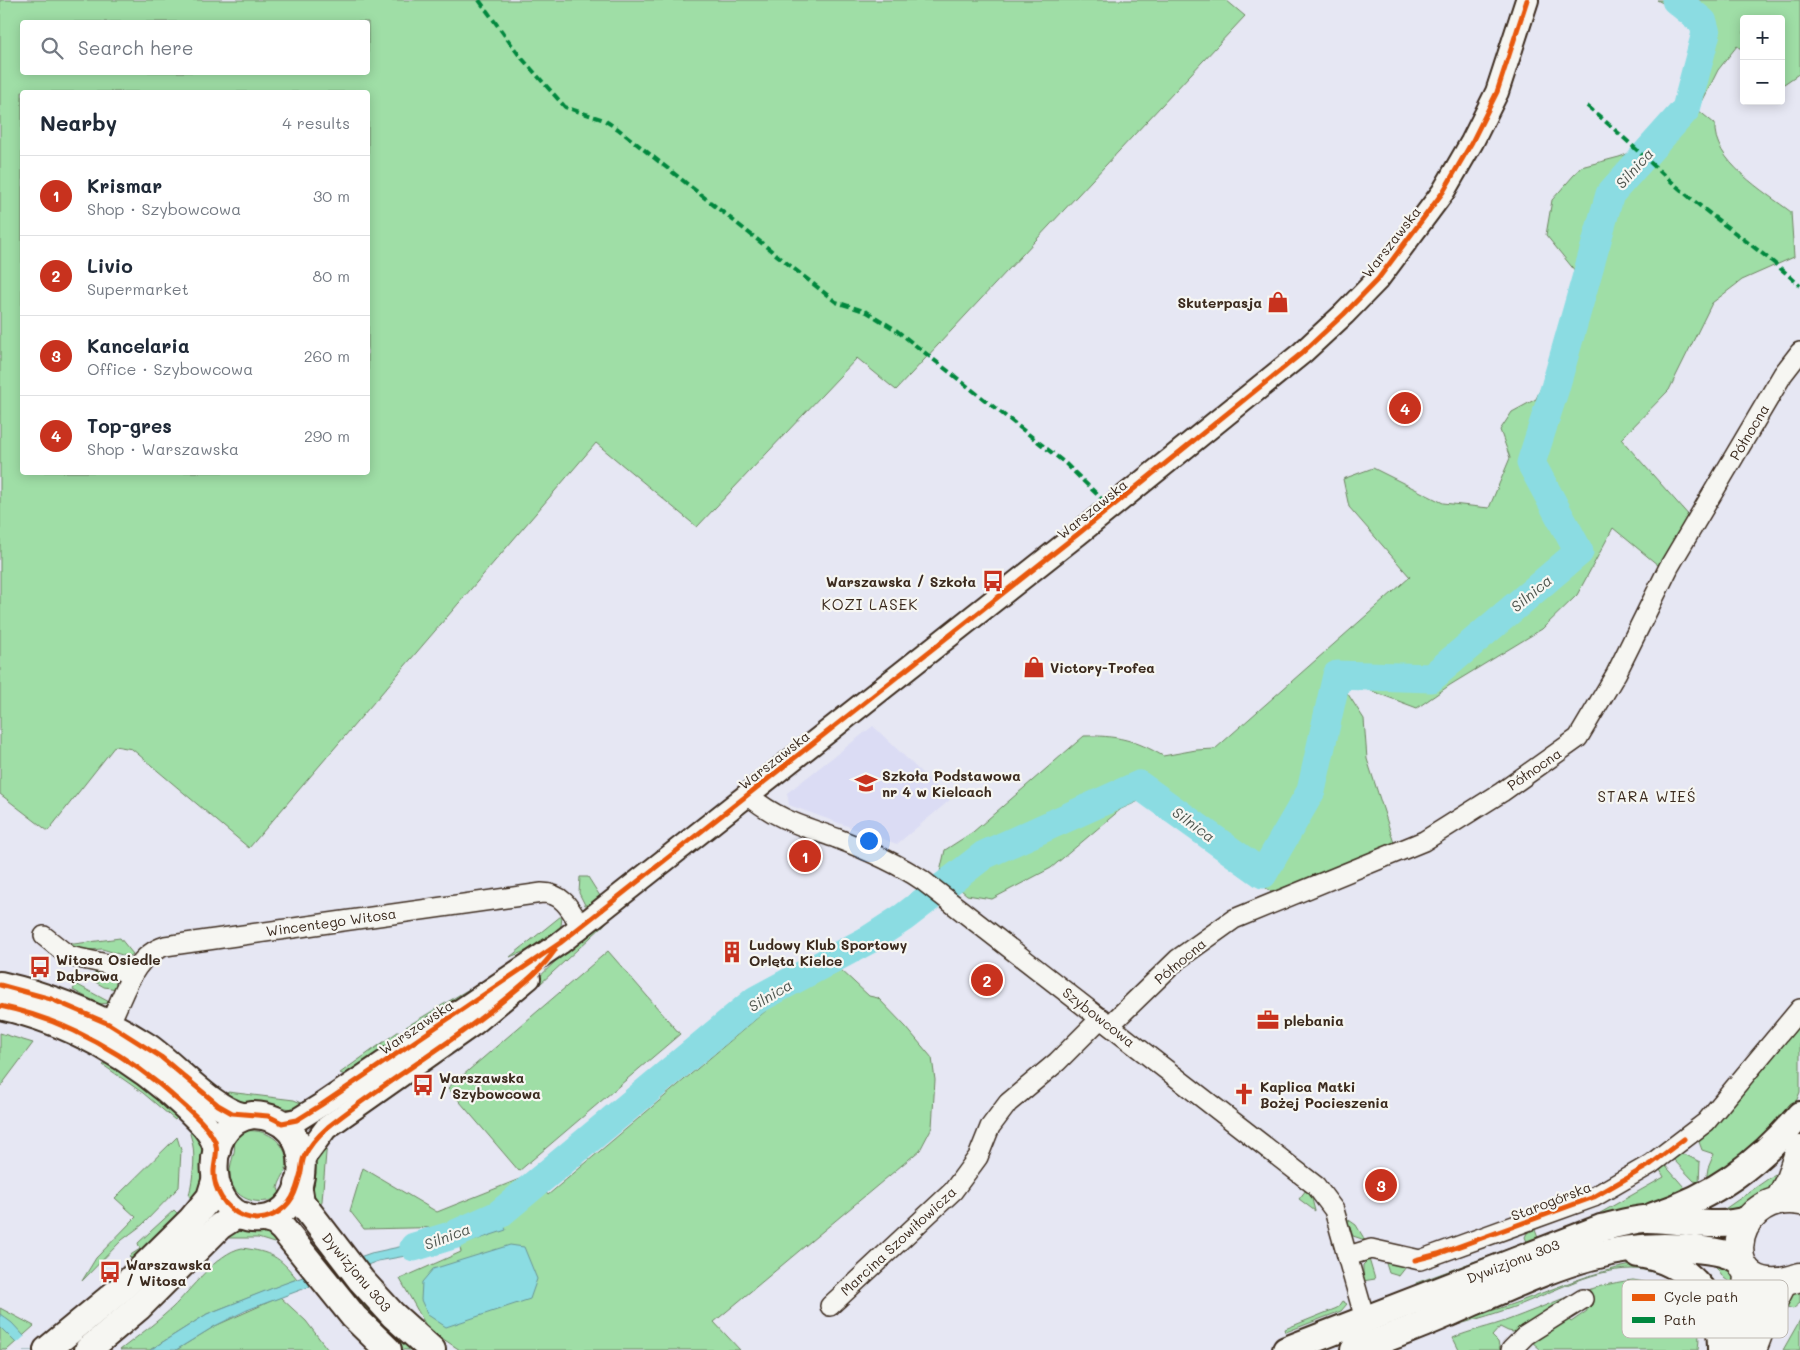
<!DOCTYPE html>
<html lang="en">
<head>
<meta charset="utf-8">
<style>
	body { margin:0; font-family:Mali,sans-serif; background:#f2f2f3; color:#1f2937 }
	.controls { position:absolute; right:15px; top:15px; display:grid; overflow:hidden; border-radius:5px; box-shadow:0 2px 12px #0003 }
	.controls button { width:45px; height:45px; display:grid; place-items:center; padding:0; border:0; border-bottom:1px solid #e0e1e3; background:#fff; color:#1f2937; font:25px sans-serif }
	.you { position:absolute; left:868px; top:840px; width:18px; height:18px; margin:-12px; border:4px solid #fff; border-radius:50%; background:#1a73e8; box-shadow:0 0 0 8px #1a73e833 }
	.badge { display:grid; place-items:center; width:32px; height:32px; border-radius:50%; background:#c8321e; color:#fff; font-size:16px; font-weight:700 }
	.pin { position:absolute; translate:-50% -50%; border:2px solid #fff; box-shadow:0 1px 5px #0006 }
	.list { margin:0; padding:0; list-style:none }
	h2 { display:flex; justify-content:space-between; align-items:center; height:65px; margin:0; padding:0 20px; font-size:21px }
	h2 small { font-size:16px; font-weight:400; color:#747a83 }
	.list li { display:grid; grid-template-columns:32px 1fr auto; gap:15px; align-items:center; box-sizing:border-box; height:80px; padding:0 20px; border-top:1px solid #e0e1e3 }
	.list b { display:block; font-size:19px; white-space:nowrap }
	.list p { margin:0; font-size:16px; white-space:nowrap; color:#747a83 }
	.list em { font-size:16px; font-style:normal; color:#747a83 }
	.icon { flex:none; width:28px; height:28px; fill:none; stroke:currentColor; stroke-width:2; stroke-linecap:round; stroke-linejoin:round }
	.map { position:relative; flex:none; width:1800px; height:1350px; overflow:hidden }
	.search { position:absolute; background:#fff; box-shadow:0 2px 12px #0003; left:20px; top:20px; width:350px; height:55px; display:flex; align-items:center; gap:12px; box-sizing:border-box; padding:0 18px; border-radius:5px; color:#747a83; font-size:19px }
	.panel { position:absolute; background:#fff; box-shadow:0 2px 12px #0003; left:20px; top:90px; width:350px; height:385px; border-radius:5px }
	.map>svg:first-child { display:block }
	.built { fill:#dbdcf4 }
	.green { fill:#9fdea6; stroke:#6d8462; fill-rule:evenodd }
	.water { fill:#8bdce2; stroke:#6b9594 }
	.pier { fill:#e6e7f3 }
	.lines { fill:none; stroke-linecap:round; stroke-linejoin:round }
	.river { stroke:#8bdce2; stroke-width:29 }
	.minor-casing { stroke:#3b2a1e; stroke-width:22 }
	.tertiary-casing { stroke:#3b2a1e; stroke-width:26 }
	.secondary-casing { stroke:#3b2a1e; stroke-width:30 }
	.primary-casing { stroke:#3b2a1e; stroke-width:31 }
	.minor { stroke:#f6f6f2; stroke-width:19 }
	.tertiary { stroke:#f6f6f2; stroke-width:22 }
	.secondary { stroke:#f6f6f2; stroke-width:26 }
	.primary { stroke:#f6f6f2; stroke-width:28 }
	.quiet { stroke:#00873e; stroke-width:4; stroke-dasharray:8 4; stroke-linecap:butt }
	.cycleway-casing { stroke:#f6f6f2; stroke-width:8 }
	.cycleway { stroke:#e8590c; stroke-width:5 }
	.labels { text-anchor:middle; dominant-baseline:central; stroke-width:4.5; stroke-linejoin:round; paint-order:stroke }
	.street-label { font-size:14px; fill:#3b2a1e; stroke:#f6f6f2 }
	.poi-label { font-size:14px; font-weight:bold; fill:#3b2a1e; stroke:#f6f6f2; text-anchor:start }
	.water-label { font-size:15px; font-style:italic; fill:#4f564f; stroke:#f6f6f2 }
	.neighbourhood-label { font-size:15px; letter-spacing:1px; fill:#3b2a1e; stroke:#f6f6f2 }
	.key { fill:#f6f6f2; stroke:#beb9b2; stroke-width:1 }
	.key-label { font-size:14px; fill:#3b2a1e }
</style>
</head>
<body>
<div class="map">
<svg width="1800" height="1350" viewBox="0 0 1800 1350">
	<rect width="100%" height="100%" fill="#e6e7f3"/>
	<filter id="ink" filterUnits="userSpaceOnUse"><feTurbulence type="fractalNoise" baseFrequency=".02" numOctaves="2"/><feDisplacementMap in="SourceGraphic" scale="10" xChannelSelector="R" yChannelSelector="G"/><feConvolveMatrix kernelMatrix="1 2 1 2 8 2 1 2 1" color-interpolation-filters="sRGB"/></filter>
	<g filter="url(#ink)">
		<!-- built -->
		<polygon class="built" points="873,726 950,800 897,844 789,805 787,793"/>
		<!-- green -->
		<g class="green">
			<path d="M 0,0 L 1226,0 L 1245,16 L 896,390 L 857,358 L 697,527 L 596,443 L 249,848 L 132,749 L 115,746 L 48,831 L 0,794 ZM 368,22 L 368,72 L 22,72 L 22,22 ZM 368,92 L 368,472 L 22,472 L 22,92 Z"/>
			<path d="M 1657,0 L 1800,0 L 1800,73 L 1784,84 L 1781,82 L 1781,19 L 1744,19 L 1744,51 L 1737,46 L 1718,70 L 1698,110 L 1715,124 C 1712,161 1765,192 1791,212 L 1794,257 L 1742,280 L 1712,303 L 1669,390 L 1621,439 L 1691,518 L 1664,570 L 1613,528 L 1577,595 L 1542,629 L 1450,685 L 1417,708 L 1353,684 L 1346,691 L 1364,719 L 1367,759 L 1394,843 L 1344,866 L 1274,894 L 1155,805 L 1141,800 L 1121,809 L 1051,868 L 992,899 L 967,895 L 940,872 L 945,850 L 973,832 L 1084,736 C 1115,735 1136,740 1163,756 L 1196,750 L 1215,749 L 1410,577 L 1349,507 L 1343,479 L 1373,468 L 1443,503 L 1489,508 L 1510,458 L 1500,430 L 1512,412 L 1536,399 L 1559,347 L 1580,277 L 1546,235 L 1552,200 L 1581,167 L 1619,157 L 1643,148 L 1684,108 L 1700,23 Z"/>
			<polygon points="580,877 588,877 600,896 588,905 585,905 579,893"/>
			<polygon points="613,914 604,925 527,996 528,988 567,950"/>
			<path d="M 561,916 C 567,940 526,950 510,957 Z"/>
			<polygon points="120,938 133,954 129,957 102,949 88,950 88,955 64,943 74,944"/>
			<polygon points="608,951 680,1034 519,1171 448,1088"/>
			<polygon points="97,968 114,976 117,989 104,987 92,980"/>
			<polygon points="840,969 869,996 878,998 906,1027 932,1058 935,1080 932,1127 920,1150 714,1322 740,1350 460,1350 428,1329 400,1279 461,1252 456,1227 364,1229 350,1211 363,1168 437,1212 532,1174 548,1195 775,1003"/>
			<polygon points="76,984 111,1003 99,1004 73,990"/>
			<polygon points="469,989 466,999 410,1032 406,1027"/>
			<polygon points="1800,1015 1800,1092 1789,1119 1706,1181 1708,1168 1714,1154 1702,1150 1698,1139"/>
			<polygon points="399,1031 402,1038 347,1076 340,1073"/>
			<polygon points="0,1033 33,1043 0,1087"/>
			<polygon points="110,1061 180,1114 175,1120 143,1093 103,1065"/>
			<polygon points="228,1092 294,1100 303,1104 293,1110 269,1103 244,1103 224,1098"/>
			<path d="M 193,1128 L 204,1149 L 203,1188 L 196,1206 L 189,1196 C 193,1177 197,1153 190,1134 Z"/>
			<path d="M 246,1131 C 268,1128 291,1145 286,1169 C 284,1176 279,1181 278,1188 L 281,1197 C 259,1207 230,1201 230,1172 C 230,1159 238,1151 233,1138 Z"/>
			<polygon points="177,1137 181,1150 179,1187 142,1225 122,1240 82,1281 96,1258 136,1217 115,1198"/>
			<polygon points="327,1141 322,1201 320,1207 310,1192 318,1148"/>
			<polygon points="1677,1154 1686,1155 1700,1162 1699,1182 1694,1181 1671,1157"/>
			<polygon points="1663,1163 1691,1195 1417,1290 1416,1283 1527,1242 1525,1237 1529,1229 1534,1227 1538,1238 1586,1221 1664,1177 1658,1166"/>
			<path d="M 1778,1172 L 1782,1173 C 1772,1192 1751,1198 1735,1212 L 1722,1211 Z"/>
			<polygon points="1306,1190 1311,1195 1315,1211 1299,1199"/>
			<polygon points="174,1210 183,1219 132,1259 129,1256 140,1249 138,1243"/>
			<polygon points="1346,1218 1356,1225 1365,1240 1353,1236"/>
			<path d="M 238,1228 C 252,1232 266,1233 280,1238 L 274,1243 L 258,1238 L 229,1238 L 225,1234 Z"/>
			<path d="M 242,1248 C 271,1252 279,1256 297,1279 L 207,1314 L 150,1350 L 120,1350 C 138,1336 156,1323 172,1308 C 191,1290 216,1253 242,1248 Z"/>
			<polygon points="1384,1257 1406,1267 1399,1276 1389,1273"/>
			<polygon points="1369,1259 1375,1279 1363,1281 1363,1265"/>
			<path d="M 1712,1261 C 1726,1263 1737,1273 1736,1287 L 1724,1278 Z"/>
			<path d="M 1632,1265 L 1647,1265 L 1676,1282 C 1662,1275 1648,1269 1632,1269 C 1588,1269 1546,1297 1505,1310 C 1482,1318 1458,1324 1435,1332 C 1462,1317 1489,1313 1518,1302 C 1556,1288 1592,1272 1632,1265 Z"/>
			<path d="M 1633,1280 C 1672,1286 1705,1305 1698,1350 L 1541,1350 L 1531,1341 L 1566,1317 L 1571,1322 L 1587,1311 L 1586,1303 L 1518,1333 L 1508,1331 L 1500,1327 L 1492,1336 L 1498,1342 L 1500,1350 L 1459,1350 L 1453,1338 C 1471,1330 1490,1327 1508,1320 C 1549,1305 1589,1285 1633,1280 Z"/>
			<polygon points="1800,1288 1800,1303 1793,1309 1782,1305 1791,1293"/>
			<polygon points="361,1293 419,1350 402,1350 349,1297"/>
			<polygon points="280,1297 306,1321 328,1350 176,1350 215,1326"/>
			<polygon points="1342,1301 1347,1304 1341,1311 1286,1332 1285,1329 1337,1308"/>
			<polygon points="0,1308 34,1326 7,1350 0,1350"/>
			<polygon points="1800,1320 1800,1350 1783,1350"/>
		</g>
		<!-- water -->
		<g class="water">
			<polygon points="501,1219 506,1230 455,1247 378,1261 247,1310 215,1326 176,1350 150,1350 207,1314 283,1284 371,1253 464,1233"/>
			<polygon points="510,1245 524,1247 537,1279 530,1299 446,1327 428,1315 421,1300 422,1282 433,1269"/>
			<polygon points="0,1314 12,1323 37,1350 23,1350 0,1327"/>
		</g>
		<!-- pier -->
		<polygon class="pier" points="26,1335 39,1348 39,1350 19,1350 15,1345"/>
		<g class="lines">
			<!-- river -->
			<polyline class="river" points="414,1247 453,1235 498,1215 756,1000 870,939 904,917 984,855 1139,785 1263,874 1311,791 1337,675 1431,678 1579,552 1531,463 1555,388 1610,194 1686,109 1706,33 1703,22 1676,0"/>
			<!-- minor casing -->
			<g class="minor-casing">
				<g id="minor">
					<path d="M 748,795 C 776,819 802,826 836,838 C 867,850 895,862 922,880 L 1316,1186 L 1334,1210 L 1365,1319"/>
					<polyline points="44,936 69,956 107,964 132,976"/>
					<path d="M 109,1024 C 124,997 132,956 165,946 L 542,893 C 563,893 571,910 581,927"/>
					<polyline points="1110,1025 1178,959 1234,919 1424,841 1502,792 1578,738 1616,674 1669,567 1783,374 1800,352"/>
					<polyline points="1348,1256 1371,1249 1420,1260 1594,1197 1651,1164 1706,1122 1800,1009"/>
					<polyline points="830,1306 953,1191 978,1157 990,1127 1008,1103 1057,1062 1101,1018"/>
					<polyline points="1511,1350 1526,1335 1583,1299"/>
				</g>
			</g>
			<!-- tertiary casing -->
			<g class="tertiary-casing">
				<g id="tertiary">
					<polyline points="282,1123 297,1120 321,1105 560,943 1078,534 1302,353 1344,314 1378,279 1443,192 1472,142 1497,92 1527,0"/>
					<polyline points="303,1159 326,1128 475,1023 529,978"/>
				</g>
			</g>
			<!-- secondary casing -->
			<g class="secondary-casing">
				<g id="secondary">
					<path d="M 0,985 C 53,997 102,1017 148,1047 C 174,1065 215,1112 243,1116"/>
					<path d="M 0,1006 C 70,1021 136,1059 187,1108 C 200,1121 214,1132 217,1151"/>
					<path d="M 253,1115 C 322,1117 311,1215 262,1219 C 203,1225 198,1121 253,1115 Z"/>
					<polyline points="298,1184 301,1202 361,1280 393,1315 432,1350"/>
					<path d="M 1653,1216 C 1715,1196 1758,1164 1800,1115"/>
					<polyline points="265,1219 275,1222 283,1229 354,1317 388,1350"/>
					<path d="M 1638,1254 C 1687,1261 1722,1299 1721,1350"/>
					<polyline points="47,1350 122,1288 191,1220 210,1197 215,1181"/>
					<polyline points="88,1350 139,1307 220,1226 234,1217 244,1216"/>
					<path d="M 1286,1350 L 1601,1228 C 1615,1225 1630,1220 1644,1219 C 1680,1218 1714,1231 1749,1219"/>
					<path d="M 1354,1350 C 1395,1336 1435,1320 1474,1302 C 1551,1269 1610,1239 1696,1249 C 1712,1251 1727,1252 1740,1261"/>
				</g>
			</g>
			<!-- primary casing -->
			<g class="primary-casing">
				<g id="primary">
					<polyline points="1779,1201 1789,1182 1800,1150"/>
					<path d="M 1800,1201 C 1725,1189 1713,1308 1800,1277"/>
					<polyline points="1729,1350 1747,1291 1748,1273"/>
					<polyline points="1752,1350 1763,1321 1783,1282"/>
				</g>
			</g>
			<!-- minor -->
			<use href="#minor" class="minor"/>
			<!-- tertiary -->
			<use href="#tertiary" class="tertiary"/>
			<!-- secondary -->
			<use href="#secondary" class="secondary"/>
			<!-- primary -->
			<use href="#primary" class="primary"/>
			<!-- quiet -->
			<g class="quiet">
				<polyline points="479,0 519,55 565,107 604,120 618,129 836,302 867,312 896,330 1065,463 1111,508"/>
				<path d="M 1587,106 C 1622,134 1652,166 1687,195 C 1724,227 1765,252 1800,286"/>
			</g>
			<!-- cycleway casing -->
			<g class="cycleway-casing">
				<g id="cycleway">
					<polyline points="0,985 51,999 109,1024 161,1057 218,1105 232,1113 268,1116 282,1123 297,1120 321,1105 560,943 1078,534 1302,353 1344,314 1378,279 1443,192 1472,142 1497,92 1527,0"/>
					<path d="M 0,1006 C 67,1020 130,1056 180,1102 C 191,1112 205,1123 212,1136 C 220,1147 215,1157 214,1170 C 213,1189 225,1209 243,1216 C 254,1220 262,1220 273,1215 C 292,1206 296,1192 301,1172 C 302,1167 302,1161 304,1157 C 309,1146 319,1135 328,1127 C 385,1081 449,1046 505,999 C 523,984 541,970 555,950"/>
					<polyline points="1415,1260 1438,1254 1594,1197 1651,1164 1684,1139"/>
				</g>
			</g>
			<!-- cycleway -->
			<use href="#cycleway" class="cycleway"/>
		</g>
	</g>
	<!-- icons -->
	<defs>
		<g id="shop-bare" transform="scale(1.725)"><path d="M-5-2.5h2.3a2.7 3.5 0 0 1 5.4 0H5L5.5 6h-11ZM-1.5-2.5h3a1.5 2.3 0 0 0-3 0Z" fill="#c8321e" stroke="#f6f6f2" stroke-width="2.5" paint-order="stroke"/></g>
		<g id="bus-bare" transform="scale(1.725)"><path d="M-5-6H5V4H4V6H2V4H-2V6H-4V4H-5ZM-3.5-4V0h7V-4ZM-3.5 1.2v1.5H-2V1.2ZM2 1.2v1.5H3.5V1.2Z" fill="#c8321e" stroke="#f6f6f2" stroke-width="2.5" paint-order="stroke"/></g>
		<g id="school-bare" transform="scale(1.725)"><path d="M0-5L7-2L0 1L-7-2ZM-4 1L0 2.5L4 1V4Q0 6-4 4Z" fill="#c8321e" stroke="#f6f6f2" stroke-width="2.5" paint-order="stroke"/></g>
		<g id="building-bare" transform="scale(1.725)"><path d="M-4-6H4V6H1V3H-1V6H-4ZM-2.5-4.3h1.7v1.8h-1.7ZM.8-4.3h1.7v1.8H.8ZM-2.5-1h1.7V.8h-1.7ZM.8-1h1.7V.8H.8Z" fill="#c8321e" stroke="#f6f6f2" stroke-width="2.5" paint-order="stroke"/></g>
		<g id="office-bare" transform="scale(1.725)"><path d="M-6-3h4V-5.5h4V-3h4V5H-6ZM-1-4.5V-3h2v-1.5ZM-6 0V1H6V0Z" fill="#c8321e" stroke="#f6f6f2" stroke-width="2.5" paint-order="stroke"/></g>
		<g id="church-bare" transform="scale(1.725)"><path d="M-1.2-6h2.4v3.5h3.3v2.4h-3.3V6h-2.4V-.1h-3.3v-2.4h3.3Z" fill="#c8321e" stroke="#f6f6f2" stroke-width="2.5" paint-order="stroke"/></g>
	</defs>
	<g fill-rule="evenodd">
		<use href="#shop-bare" x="1278" y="302"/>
		<use href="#bus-bare" x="993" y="581"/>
		<use href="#shop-bare" x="1034" y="667"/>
		<use href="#school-bare" x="866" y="783"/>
		<use href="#building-bare" x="732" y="952"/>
		<use href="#bus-bare" x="40" y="967"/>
		<use href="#office-bare" x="1268" y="1020"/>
		<use href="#bus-bare" x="423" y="1085"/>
		<use href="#church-bare" x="1244" y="1094"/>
		<use href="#bus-bare" x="110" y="1272"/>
	</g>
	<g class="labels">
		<!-- street labels -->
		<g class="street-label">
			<text transform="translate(1391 242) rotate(-52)">Warszawska</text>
			<text transform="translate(1749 432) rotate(-59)">Północna</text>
			<text transform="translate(1092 509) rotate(-39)">Warszawska</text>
			<text transform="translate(774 760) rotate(-38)">Warszawska</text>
			<text transform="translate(1534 769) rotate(-35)">Północna</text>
			<text transform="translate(331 922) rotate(-8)">Wincentego Witosa</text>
			<text transform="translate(1180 961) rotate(-40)">Północna</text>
			<text transform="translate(1099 1017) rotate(38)">Szybowcowa</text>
			<text transform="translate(416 1027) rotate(-34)">Warszawska</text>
			<text transform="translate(1551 1201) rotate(-21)">Starogórska</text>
			<text transform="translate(898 1241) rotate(-43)">Marcina Szowiłowicza</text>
			<text transform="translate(1513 1261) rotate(-21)">Dywizjonu 303</text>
			<text transform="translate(357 1272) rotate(50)">Dywizjonu 303</text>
		</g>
		<!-- poi labels -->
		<g class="poi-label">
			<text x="1262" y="302" text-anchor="end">Skuterpasja</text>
			<text x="976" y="581" text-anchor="end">Warszawska / Szkoła</text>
			<text x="1050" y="667">Victory-Trofea</text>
			<text x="882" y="775">Szkoła Podstawowa<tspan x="882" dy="16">nr 4 w Kielcach</tspan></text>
			<text x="749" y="944">Ludowy Klub Sportowy<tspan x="749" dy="16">Orlęta Kielce</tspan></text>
			<text x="56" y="959">Witosa Osiedle<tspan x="56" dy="16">Dąbrowa</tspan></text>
			<text x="1284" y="1020">plebania</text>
			<text x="439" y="1077">Warszawska<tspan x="439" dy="16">/ Szybowcowa</tspan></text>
			<text x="1260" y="1086">Kaplica Matki<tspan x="1260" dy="16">Bożej Pocieszenia</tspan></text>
			<text x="126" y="1264">Warszawska<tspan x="126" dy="16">/ Witosa</tspan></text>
		</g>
		<!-- water labels -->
		<g class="water-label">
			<text transform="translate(1634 168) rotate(-48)">Silnica</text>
			<text transform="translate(1531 593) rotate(-40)">Silnica</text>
			<text transform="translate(1194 824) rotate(36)">Silnica</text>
			<text transform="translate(770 995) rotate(-31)">Silnica</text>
			<text transform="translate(447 1236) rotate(-21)">Silnica</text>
		</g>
		<!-- neighbourhood labels -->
		<g class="neighbourhood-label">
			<text x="870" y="604">KOZI LASEK</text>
			<text x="1647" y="796">STARA WIEŚ</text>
		</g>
	</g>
	<!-- legend -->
	<rect x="1622" y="1280" width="166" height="58" rx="8" class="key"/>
	<rect x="1632" y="1294" width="23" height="7" fill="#e8590c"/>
	<rect x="1632" y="1317" width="23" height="6" fill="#00873e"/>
	<g class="key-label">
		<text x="1664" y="1302">Cycle path</text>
		<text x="1664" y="1325">Path</text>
	</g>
</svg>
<div class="controls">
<button>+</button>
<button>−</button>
</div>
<div class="you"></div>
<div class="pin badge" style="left:805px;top:856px">1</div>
<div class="pin badge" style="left:987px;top:980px">2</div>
<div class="pin badge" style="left:1381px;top:1185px">3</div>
<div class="pin badge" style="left:1405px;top:408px">4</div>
<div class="search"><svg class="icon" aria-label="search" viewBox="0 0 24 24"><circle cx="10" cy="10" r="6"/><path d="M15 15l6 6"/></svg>Search here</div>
<section class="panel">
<h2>Nearby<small>4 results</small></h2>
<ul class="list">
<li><span class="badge">1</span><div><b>Krismar</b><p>Shop · Szybowcowa</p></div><em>30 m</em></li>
<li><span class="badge">2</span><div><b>Livio</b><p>Supermarket</p></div><em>80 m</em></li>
<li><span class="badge">3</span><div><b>Kancelaria</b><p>Office · Szybowcowa</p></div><em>260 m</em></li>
<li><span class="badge">4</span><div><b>Top-gres</b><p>Shop · Warszawska</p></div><em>290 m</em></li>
</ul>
</section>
</div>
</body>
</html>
